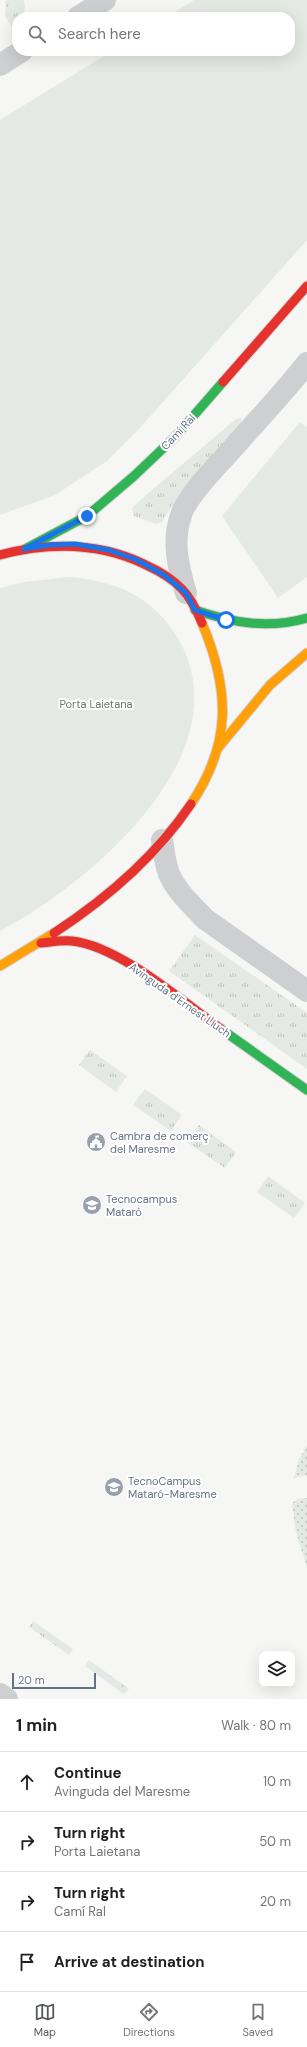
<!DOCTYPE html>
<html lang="en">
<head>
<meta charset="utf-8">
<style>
	body { margin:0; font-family:"DM Sans",sans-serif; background:#f6f6f6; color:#202124 }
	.controls { position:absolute; right:12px; bottom:12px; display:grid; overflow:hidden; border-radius:8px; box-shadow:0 4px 16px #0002 }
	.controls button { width:36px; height:36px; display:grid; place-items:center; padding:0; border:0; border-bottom:1px solid #e0e0e0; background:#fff; color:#202124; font:20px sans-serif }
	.scale { position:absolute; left:12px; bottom:10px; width:84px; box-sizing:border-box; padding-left:4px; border:2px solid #667285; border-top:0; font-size:11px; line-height:14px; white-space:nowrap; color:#667285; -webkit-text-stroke:3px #fff; paint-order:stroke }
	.stop { position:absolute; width:12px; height:12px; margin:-9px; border:3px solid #1a73e8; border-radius:50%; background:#fff }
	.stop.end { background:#1a73e8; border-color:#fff; box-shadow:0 1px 4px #0008 }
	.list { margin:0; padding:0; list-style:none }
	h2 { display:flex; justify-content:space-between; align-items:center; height:52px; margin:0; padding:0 16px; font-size:17px }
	h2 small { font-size:13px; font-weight:400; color:#757577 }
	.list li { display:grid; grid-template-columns:26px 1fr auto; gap:12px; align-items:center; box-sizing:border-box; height:60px; padding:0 16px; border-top:1px solid #e0e0e0 }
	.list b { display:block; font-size:15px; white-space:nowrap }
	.list p { margin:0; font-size:13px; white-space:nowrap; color:#757577 }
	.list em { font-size:13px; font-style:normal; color:#757577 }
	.icon { flex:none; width:22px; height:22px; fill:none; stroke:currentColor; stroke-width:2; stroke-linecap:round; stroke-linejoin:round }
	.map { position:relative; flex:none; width:307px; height:1699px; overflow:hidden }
	.search { position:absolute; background:#fff; box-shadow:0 4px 16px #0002; left:12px; right:12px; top:12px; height:44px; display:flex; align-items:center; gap:10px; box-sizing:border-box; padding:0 14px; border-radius:16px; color:#757577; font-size:15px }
	.sheet { height:292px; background:#fff }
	nav { display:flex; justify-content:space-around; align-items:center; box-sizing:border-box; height:56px; border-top:1px solid #e0e0e0; background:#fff; font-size:11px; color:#757577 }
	nav a { display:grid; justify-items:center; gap:2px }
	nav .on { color:#565a61 }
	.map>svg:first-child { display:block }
	.grass { fill:url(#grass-tufts) }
	.park { fill:#e5e9e3 }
	.garden { fill:url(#garden-dots) }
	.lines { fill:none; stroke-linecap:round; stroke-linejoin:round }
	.fast-casing { stroke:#d3d4d4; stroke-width:11 }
	.slow-casing { stroke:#d3d4d4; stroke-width:11 }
	.jam-casing { stroke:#d3d4d4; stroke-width:11 }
	.street { stroke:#cecfd0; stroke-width:22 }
	.fast { stroke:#30b455; stroke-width:9 }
	.slow { stroke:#ff9f0a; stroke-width:9 }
	.jam { stroke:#e5322d; stroke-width:9 }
	.route { stroke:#1a73e8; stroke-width:5 }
	.labels { text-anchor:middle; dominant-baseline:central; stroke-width:4; stroke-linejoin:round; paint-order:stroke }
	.street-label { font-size:11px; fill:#667285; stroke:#fff }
	.park-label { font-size:11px; fill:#657c65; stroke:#fff }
	.poi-label { font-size:11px; fill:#667285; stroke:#fff; text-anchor:start }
</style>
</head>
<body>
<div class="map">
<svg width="307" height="1699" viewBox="0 0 307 1699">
	<defs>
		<pattern id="grass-tufts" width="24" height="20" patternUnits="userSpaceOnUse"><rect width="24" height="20" fill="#e5e9e3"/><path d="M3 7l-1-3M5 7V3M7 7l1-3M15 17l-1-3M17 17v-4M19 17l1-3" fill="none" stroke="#bdc1be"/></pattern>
		<pattern id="garden-dots" width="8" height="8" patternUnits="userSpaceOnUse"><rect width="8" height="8" fill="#e5e9e3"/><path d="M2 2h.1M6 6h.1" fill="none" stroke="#bdc1be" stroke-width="1.8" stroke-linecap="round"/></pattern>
	</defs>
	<rect width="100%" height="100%" fill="#f6f6f5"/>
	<!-- grass -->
	<g class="grass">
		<polygon points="6,0 24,0 25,7 23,17 17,17 17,29 15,33 5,16"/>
		<polygon points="241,418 242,423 181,491 162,522 156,524 134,516 132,508 146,495 236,419"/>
		<polygon points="195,935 307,1013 307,1069 169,971"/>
		<polygon points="90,1050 127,1076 116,1092 79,1065"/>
		<polygon points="145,1089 182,1115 171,1131 133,1105"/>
		<polygon points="199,1125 236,1152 225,1168 187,1142"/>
		<polygon points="268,1176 305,1203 294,1218 257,1192"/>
		<polygon points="33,1621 73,1649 69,1655 29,1627"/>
		<polygon points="89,1660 129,1689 124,1694 85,1666"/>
	</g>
	<!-- park -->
	<g class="park">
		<polygon points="194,0 307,0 307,240 139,429 107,461 55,495 0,515 0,120 112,51 290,51 290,17 167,17"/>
		<polygon points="300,422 307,427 307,577 278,598 222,516"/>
		<path d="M 69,577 C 115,581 150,595 176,635 C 248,751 90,883 0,931 L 0,588 L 24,582 Z"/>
	</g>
	<!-- garden -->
	<g class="garden">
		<polygon points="307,1445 307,1475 294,1478 299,1460"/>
		<polygon points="307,1498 307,1567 296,1533 292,1503 298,1499"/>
	</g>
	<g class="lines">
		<!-- fast casing -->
		<g class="fast-casing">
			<g id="fast">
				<polyline points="25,549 87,516 134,476 175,437 223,382"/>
				<path d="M 195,610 C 233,623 268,629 307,618"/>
				<polyline points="221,1029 307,1090"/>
			</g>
		</g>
		<!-- slow casing -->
		<g class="slow-casing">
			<g id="slow">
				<polyline points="218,748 270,685 307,653"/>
				<path d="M 191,804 C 232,743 230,690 202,623"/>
				<polyline points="0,966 54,933"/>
			</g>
		</g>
		<!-- jam casing -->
		<g class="jam-casing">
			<g id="jam">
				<polyline points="223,382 307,286"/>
				<path d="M 0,555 C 50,542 99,542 146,565 C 159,571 172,578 182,589 C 191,598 197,611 202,623"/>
				<path d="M 54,933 C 106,899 156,856 191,804"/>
				<path d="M 41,943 C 51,942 62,940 72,941 C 119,946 182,1001 221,1029"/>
			</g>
		</g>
		<!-- street -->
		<g class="street">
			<polyline points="78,17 105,0"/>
			<polyline points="0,65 22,51"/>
			<path d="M 186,593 C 178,567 172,541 181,515 C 186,498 212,471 225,457 C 252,426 281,396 307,363"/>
			<path d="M 162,840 C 164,851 165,864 169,874 C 177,892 192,905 205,919 L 307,991"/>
			<polyline points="0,1694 7,1699"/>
		</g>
		<!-- fast -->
		<use href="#fast" class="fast"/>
		<!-- slow -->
		<use href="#slow" class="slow"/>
		<!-- jam -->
		<use href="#jam" class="jam"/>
	</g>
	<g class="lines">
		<!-- route -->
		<polyline class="route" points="87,516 24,549 50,545 75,544 109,550 137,560 164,575 186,593 195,610 226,620"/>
	</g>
	<!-- icons -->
	<defs>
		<g id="civic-disc" transform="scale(1)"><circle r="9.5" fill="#98a0ac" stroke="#fff"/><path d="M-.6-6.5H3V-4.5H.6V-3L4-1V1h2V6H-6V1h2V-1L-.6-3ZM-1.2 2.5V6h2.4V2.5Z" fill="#fff"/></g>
		<g id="university-disc" transform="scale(1)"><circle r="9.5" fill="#98a0ac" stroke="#fff"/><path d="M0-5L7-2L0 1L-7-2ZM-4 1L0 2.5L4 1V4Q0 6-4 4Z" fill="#fff"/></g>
	</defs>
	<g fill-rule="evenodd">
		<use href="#civic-disc" x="96" y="1142"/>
		<use href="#university-disc" x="92" y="1205"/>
		<use href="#university-disc" x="114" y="1487"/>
	</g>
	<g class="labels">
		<!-- street labels -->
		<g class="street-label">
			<text transform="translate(178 432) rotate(-47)">Camí Ral</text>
			<text transform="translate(180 1000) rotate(35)">Avinguda d'Ernest Lluch</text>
		</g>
		<!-- park labels -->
		<g class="park-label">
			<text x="96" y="704">Porta Laietana</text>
		</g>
		<!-- poi labels -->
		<g class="poi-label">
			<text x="110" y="1136">Cambra de comerç<tspan x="110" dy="13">del Maresme</tspan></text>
			<text x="106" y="1199">Tecnocampus<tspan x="106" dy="13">Mataró</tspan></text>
			<text x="128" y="1481">TecnoCampus<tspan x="128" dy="13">Mataró-Maresme</tspan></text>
		</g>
	</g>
</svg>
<div class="controls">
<button><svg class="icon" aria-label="layers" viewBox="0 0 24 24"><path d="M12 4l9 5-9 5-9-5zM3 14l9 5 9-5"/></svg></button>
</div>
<div class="scale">20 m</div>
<div class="stop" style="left:226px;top:620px"></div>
<div class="stop end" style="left:87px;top:516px"></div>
<div class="search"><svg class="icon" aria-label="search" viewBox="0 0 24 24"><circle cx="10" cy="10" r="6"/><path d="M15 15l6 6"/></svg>Search here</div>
</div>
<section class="sheet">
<h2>1 min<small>Walk · 80 m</small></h2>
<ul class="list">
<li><svg class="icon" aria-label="ahead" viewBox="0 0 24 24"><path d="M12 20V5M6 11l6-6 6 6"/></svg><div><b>Continue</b><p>Avinguda del Maresme</p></div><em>10 m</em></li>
<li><svg class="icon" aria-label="right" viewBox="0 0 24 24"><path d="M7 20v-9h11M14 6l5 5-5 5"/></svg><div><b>Turn right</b><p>Porta Laietana</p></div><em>50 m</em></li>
<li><svg class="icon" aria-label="right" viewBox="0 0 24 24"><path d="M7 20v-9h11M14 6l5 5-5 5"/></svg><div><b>Turn right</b><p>Camí Ral</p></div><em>20 m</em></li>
<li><svg class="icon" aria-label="arrive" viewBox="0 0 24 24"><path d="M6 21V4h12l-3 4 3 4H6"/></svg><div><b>Arrive at destination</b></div></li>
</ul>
</section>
<nav>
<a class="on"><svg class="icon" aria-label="map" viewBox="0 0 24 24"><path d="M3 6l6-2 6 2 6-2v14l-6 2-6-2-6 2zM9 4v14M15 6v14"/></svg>Map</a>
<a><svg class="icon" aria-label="directions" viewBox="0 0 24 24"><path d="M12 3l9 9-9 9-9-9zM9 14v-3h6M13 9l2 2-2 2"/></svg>Directions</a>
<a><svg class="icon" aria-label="saved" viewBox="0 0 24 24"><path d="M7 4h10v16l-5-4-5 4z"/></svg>Saved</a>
</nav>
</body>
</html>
